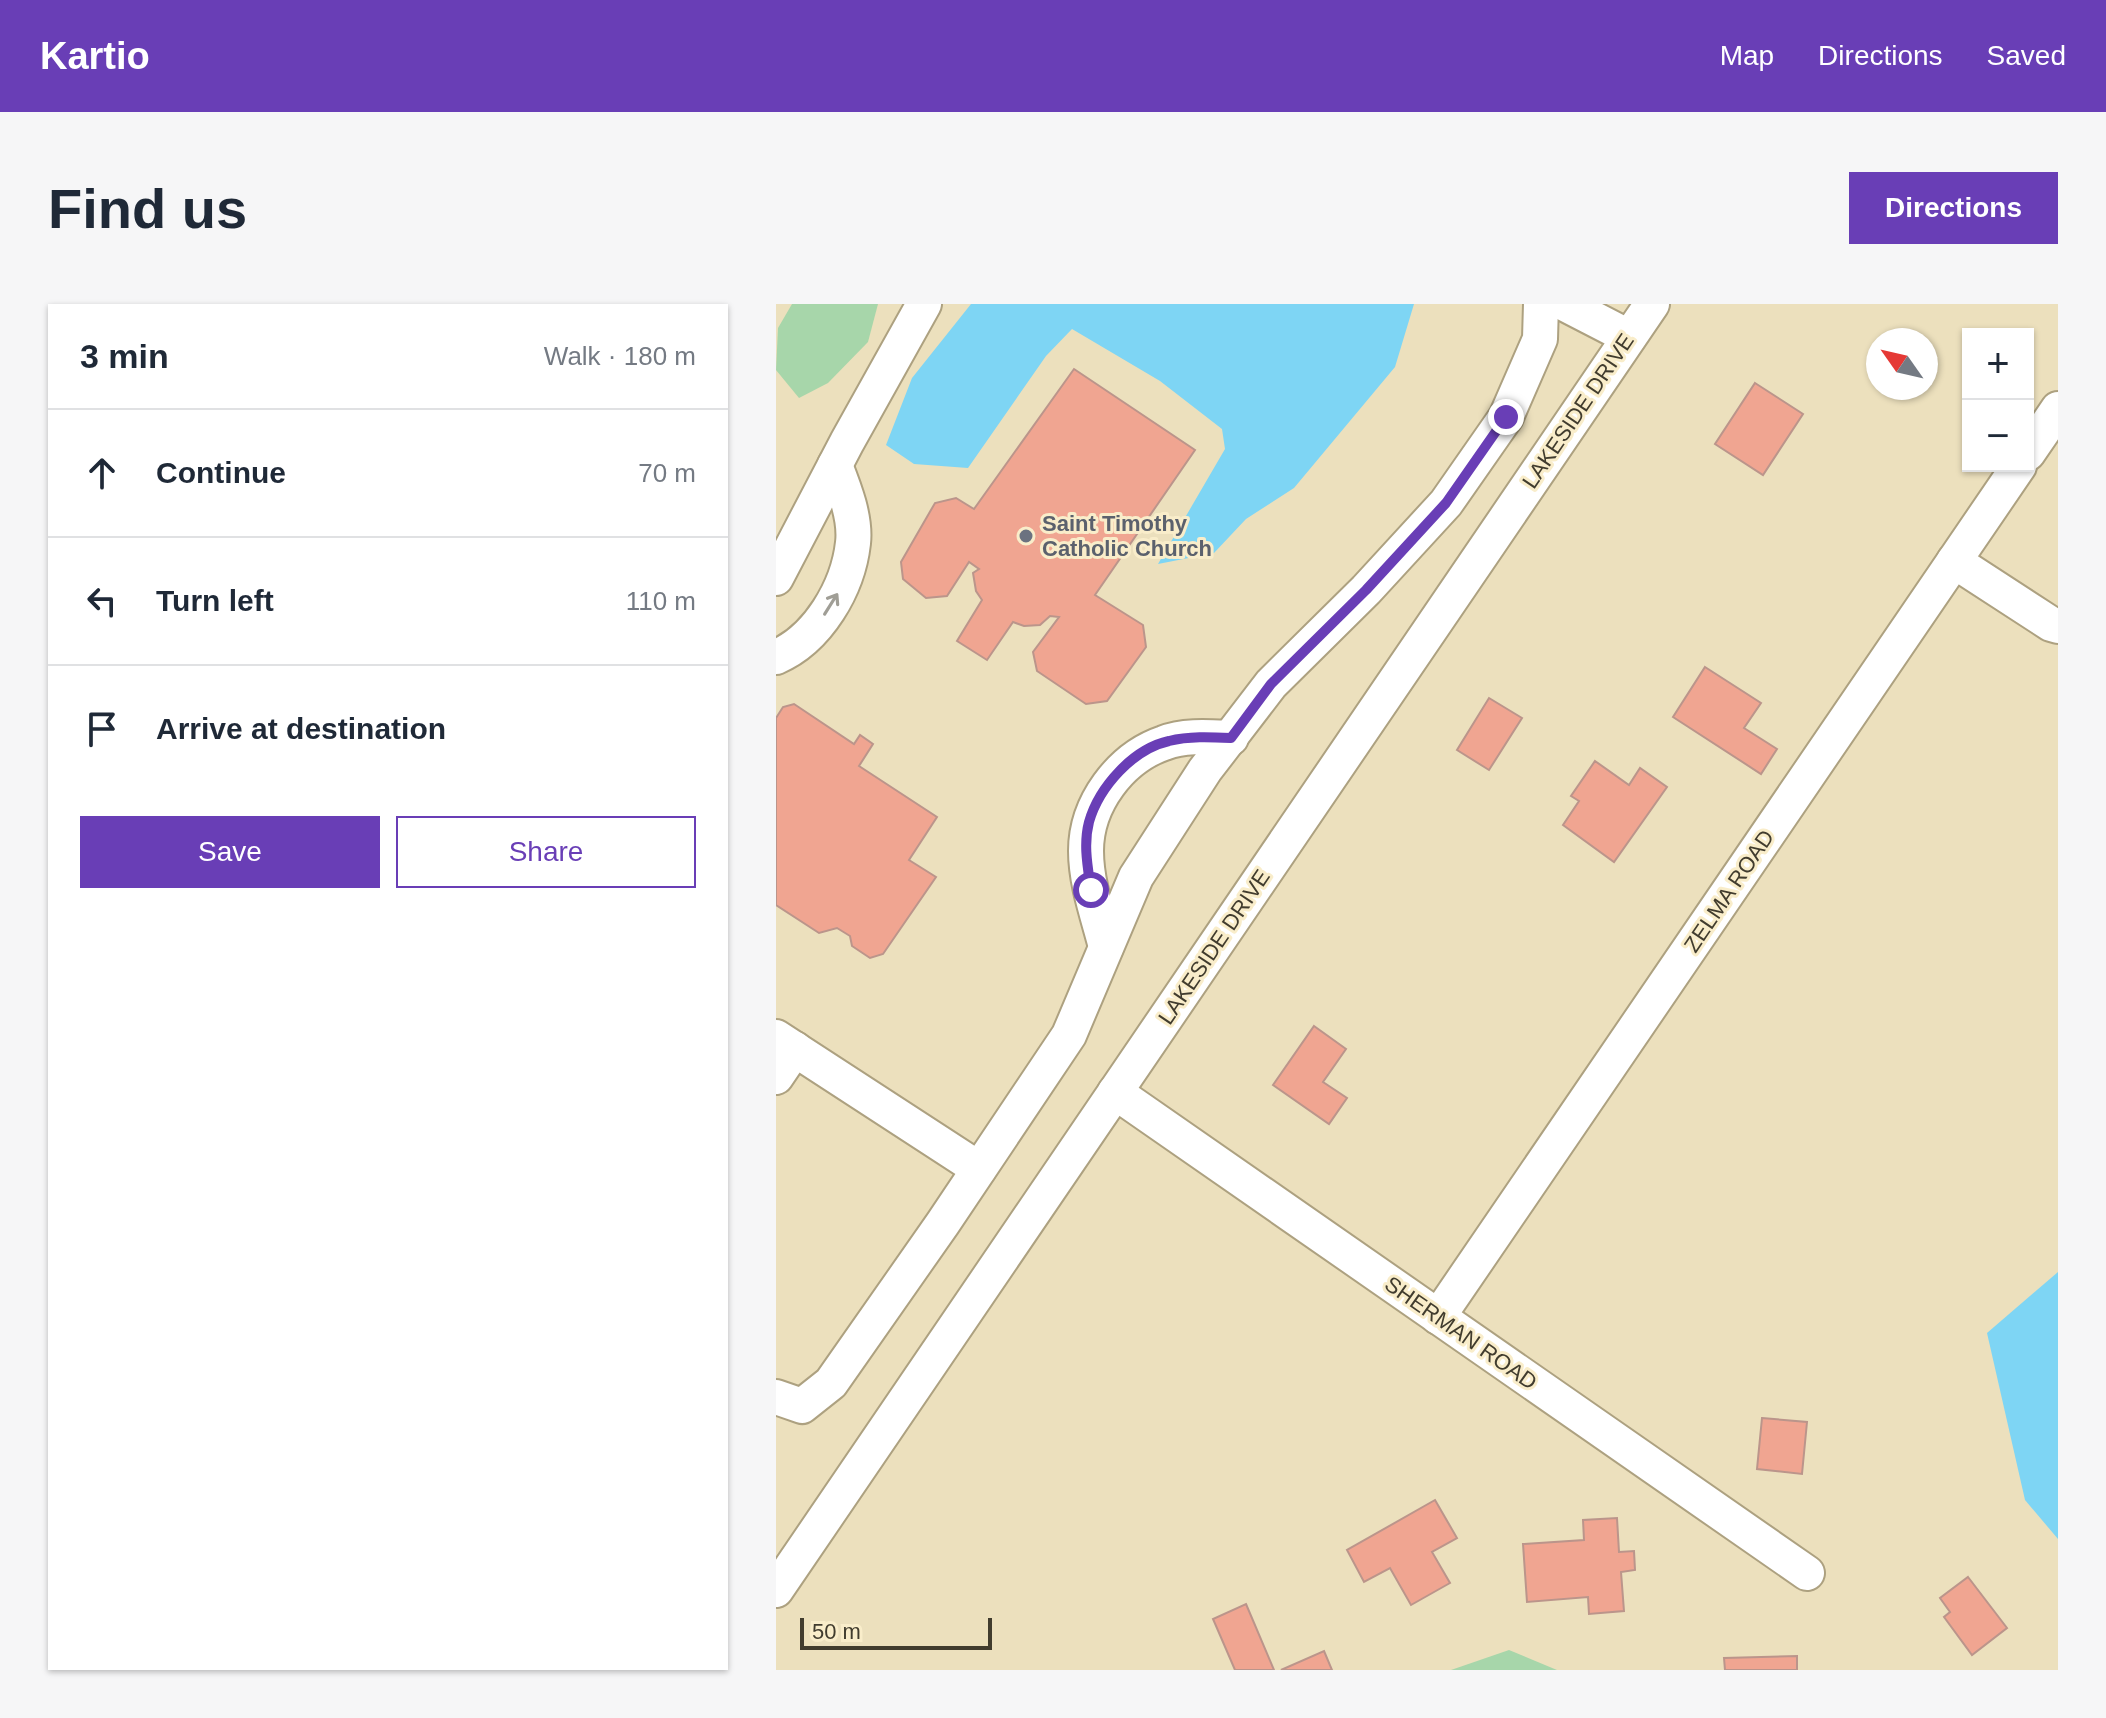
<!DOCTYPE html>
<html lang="en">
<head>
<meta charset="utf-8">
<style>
	body { margin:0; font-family:Helvetica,sans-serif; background:#f6f6f7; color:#1f2937 }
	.controls { position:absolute; right:24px; top:24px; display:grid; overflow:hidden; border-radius:0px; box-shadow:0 2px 6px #0004 }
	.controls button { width:72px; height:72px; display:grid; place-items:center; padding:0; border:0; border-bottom:2px solid #e0e1e3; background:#fff; color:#1f2937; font:40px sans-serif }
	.compass { position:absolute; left:1090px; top:24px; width:72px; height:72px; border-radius:50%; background:#fff; box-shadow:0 2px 6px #0004; rotate:304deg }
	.scale { position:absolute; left:24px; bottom:20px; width:192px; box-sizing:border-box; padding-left:8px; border:4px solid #413c2e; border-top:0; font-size:22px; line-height:28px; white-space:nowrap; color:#413c2e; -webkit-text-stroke:6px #f9edca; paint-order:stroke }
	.stop { position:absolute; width:24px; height:24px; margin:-18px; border:6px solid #693eb6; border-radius:50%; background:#fff }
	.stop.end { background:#693eb6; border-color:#fff; box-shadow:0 2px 8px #0008 }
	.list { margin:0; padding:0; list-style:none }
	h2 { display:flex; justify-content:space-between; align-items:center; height:104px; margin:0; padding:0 32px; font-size:34px }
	h2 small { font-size:26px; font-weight:400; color:#747a83 }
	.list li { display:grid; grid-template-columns:52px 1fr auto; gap:24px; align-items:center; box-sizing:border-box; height:128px; padding:0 32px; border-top:2px solid #e0e1e3 }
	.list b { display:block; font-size:30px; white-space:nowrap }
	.list em { font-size:26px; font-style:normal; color:#747a83 }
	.actions { display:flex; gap:16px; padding:24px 32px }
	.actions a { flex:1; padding:18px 0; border:2px solid #693eb6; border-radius:0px; text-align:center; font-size:28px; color:#693eb6 }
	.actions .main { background:#693eb6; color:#fff }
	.icon { flex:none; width:44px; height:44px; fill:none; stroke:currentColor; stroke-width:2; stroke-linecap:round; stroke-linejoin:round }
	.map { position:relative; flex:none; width:1282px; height:1366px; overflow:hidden; border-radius:0px }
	header { display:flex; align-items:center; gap:48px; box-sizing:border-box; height:112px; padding:0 40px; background:#693eb6; color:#fff }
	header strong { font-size:38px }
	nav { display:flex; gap:44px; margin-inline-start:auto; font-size:28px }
	.intro { display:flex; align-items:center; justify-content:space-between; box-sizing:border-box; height:192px; padding:0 48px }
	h1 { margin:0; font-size:56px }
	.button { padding:20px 36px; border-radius:0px; background:#693eb6; color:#fff; font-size:28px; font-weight:700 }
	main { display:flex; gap:48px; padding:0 48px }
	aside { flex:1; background:#fff; border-radius:0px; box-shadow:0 2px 6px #0004 }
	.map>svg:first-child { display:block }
	.green { fill:#a7d6aa }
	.water { fill:#7ed5f4 }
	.building { fill:#f0a591; stroke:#bb958b; stroke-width:2 }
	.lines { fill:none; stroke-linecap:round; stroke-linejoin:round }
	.minor-casing { stroke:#ada180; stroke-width:38 }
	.minor { stroke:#fff; stroke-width:34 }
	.oneway { stroke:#a09e96 }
	.route { stroke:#693eb6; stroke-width:10 }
	.worship-dot { fill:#6b7280; stroke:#f9edca; stroke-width:3 }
	.labels { text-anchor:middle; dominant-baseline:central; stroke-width:6; stroke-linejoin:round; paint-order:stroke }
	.street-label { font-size:22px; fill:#413c2e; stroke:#f9edca }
	.worship-label { font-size:22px; font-weight:bold; fill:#5b616d; stroke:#f9edca; text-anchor:start }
</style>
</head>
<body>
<header>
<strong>Kartio</strong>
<nav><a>Map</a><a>Directions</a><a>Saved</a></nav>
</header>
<div class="intro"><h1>Find us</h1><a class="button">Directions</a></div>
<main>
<aside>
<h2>3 min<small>Walk · 180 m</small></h2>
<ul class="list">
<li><svg class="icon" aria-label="ahead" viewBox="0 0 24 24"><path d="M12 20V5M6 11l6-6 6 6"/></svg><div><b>Continue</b></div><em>70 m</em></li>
<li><svg class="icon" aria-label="left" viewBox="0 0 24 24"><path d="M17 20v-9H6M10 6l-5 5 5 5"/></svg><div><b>Turn left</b></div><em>110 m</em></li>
<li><svg class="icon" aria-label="arrive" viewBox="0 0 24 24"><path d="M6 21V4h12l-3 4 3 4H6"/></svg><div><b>Arrive at destination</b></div></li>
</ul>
<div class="actions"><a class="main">Save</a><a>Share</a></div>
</aside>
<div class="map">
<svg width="1282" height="1366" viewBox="0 0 1282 1366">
	<rect width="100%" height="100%" fill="#ece0bd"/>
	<!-- green -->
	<g class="green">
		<polygon points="16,0 102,0 92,38 52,79 23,94 0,66 2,24"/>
		<polygon points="733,1346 781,1366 675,1366"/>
	</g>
	<!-- water -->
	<g class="water">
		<polygon points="195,0 638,0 619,63 518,184 470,215 438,249 382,260 449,145 446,125 384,77 296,25 270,52 192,164 138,160 110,141 136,74"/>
		<polygon points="1282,968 1282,1235 1249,1196 1211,1029"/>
	</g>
	<!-- building -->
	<g class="building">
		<polygon points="298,65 419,146 319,291 367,321 370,343 331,397 310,400 261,367 257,348 283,313 274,312 264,321 248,322 237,318 211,356 181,337 206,296 200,287 197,269 203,265 193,258 171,292 150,294 127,275 125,258 159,199 180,194 198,205"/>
		<polygon points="979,79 1027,110 987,171 939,140"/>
		<polygon points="929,363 985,399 968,424 1001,445 985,470 897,413"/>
		<polygon points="713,394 746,414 713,466 681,446"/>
		<polygon points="18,400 78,440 84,431 97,440 83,462 161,513 133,556 160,573 107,650 94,654 76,642 74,632 61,624 43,629 0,601 0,414 7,403"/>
		<polygon points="819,457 853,481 864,464 891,483 838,558 787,521 803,497 795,492"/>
		<polygon points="538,722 570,745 547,778 571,794 553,820 497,781"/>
		<polygon points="986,1114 1031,1118 1026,1170 981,1165"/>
		<polygon points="659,1196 681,1234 656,1248 674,1279 635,1301 614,1264 588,1278 571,1246"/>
		<polygon points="841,1214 843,1248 858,1247 859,1266 845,1268 848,1307 813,1310 812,1293 751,1298 747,1240 808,1236 807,1216"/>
		<polygon points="1192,1273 1231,1324 1196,1351 1168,1313 1174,1308 1164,1294"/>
		<polygon points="470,1300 498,1366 459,1366 437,1315"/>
		<polygon points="548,1347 556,1366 505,1366"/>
		<polygon points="1021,1352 1021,1366 949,1366 948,1354"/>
	</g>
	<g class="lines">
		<!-- minor casing -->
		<g class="minor-casing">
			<g id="minor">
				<polyline points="789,0 853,33"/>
				<polyline points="1252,149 1282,105"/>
				<polyline points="1178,257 1275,320 1282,322"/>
				<polyline points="0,274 71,138 148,0"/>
				<path d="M 0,353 C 42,335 72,284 77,239 C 80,214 68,184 59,161"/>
				<path d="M 330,643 C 322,612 310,579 310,547 C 310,500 344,454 388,439 C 408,431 433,433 455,434"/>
				<polyline points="0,733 203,865"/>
				<polyline points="0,773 19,745"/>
				<polyline points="339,788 1031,1269"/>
				<polyline points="662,1013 1243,162"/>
				<polyline points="0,1093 26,1102 55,1079 167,919 293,731 360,573 429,466 495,380 590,286 670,199 730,113 764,35 765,0"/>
				<polyline points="0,1286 876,0"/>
			</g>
		</g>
		<!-- minor -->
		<use href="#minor" class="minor"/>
	</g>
	<!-- one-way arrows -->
	<defs><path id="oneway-shaft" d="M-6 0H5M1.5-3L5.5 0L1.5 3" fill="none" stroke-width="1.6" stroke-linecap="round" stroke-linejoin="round" transform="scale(2)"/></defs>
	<use class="oneway" href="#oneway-shaft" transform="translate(55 300) rotate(-58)"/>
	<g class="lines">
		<!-- route -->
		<path class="route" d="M 315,586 C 312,564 307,541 313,518 C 323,483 357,445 393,437 C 413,432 434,433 455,434 L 495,380 L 590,286 L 670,199 L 730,113"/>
	</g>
	<!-- markers -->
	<circle class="worship-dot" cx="250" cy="232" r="8"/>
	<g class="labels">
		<!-- street labels -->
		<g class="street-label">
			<text transform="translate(802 107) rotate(-56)">LAKESIDE DRIVE</text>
			<text transform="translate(953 587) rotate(-56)">ZELMA ROAD</text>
			<text transform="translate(438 643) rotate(-56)">LAKESIDE DRIVE</text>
			<text transform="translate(685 1029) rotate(35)">SHERMAN ROAD</text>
		</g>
		<!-- worship labels -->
		<g class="worship-label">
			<text x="266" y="219">Saint Timothy<tspan x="266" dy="25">Catholic Church</tspan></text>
		</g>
	</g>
</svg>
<div class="controls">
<button>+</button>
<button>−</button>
</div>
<svg class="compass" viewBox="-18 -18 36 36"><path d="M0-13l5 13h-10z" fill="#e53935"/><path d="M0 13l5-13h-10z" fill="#747a83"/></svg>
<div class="scale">50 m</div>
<div class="stop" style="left:315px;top:586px"></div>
<div class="stop end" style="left:730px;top:113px"></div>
</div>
</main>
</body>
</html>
